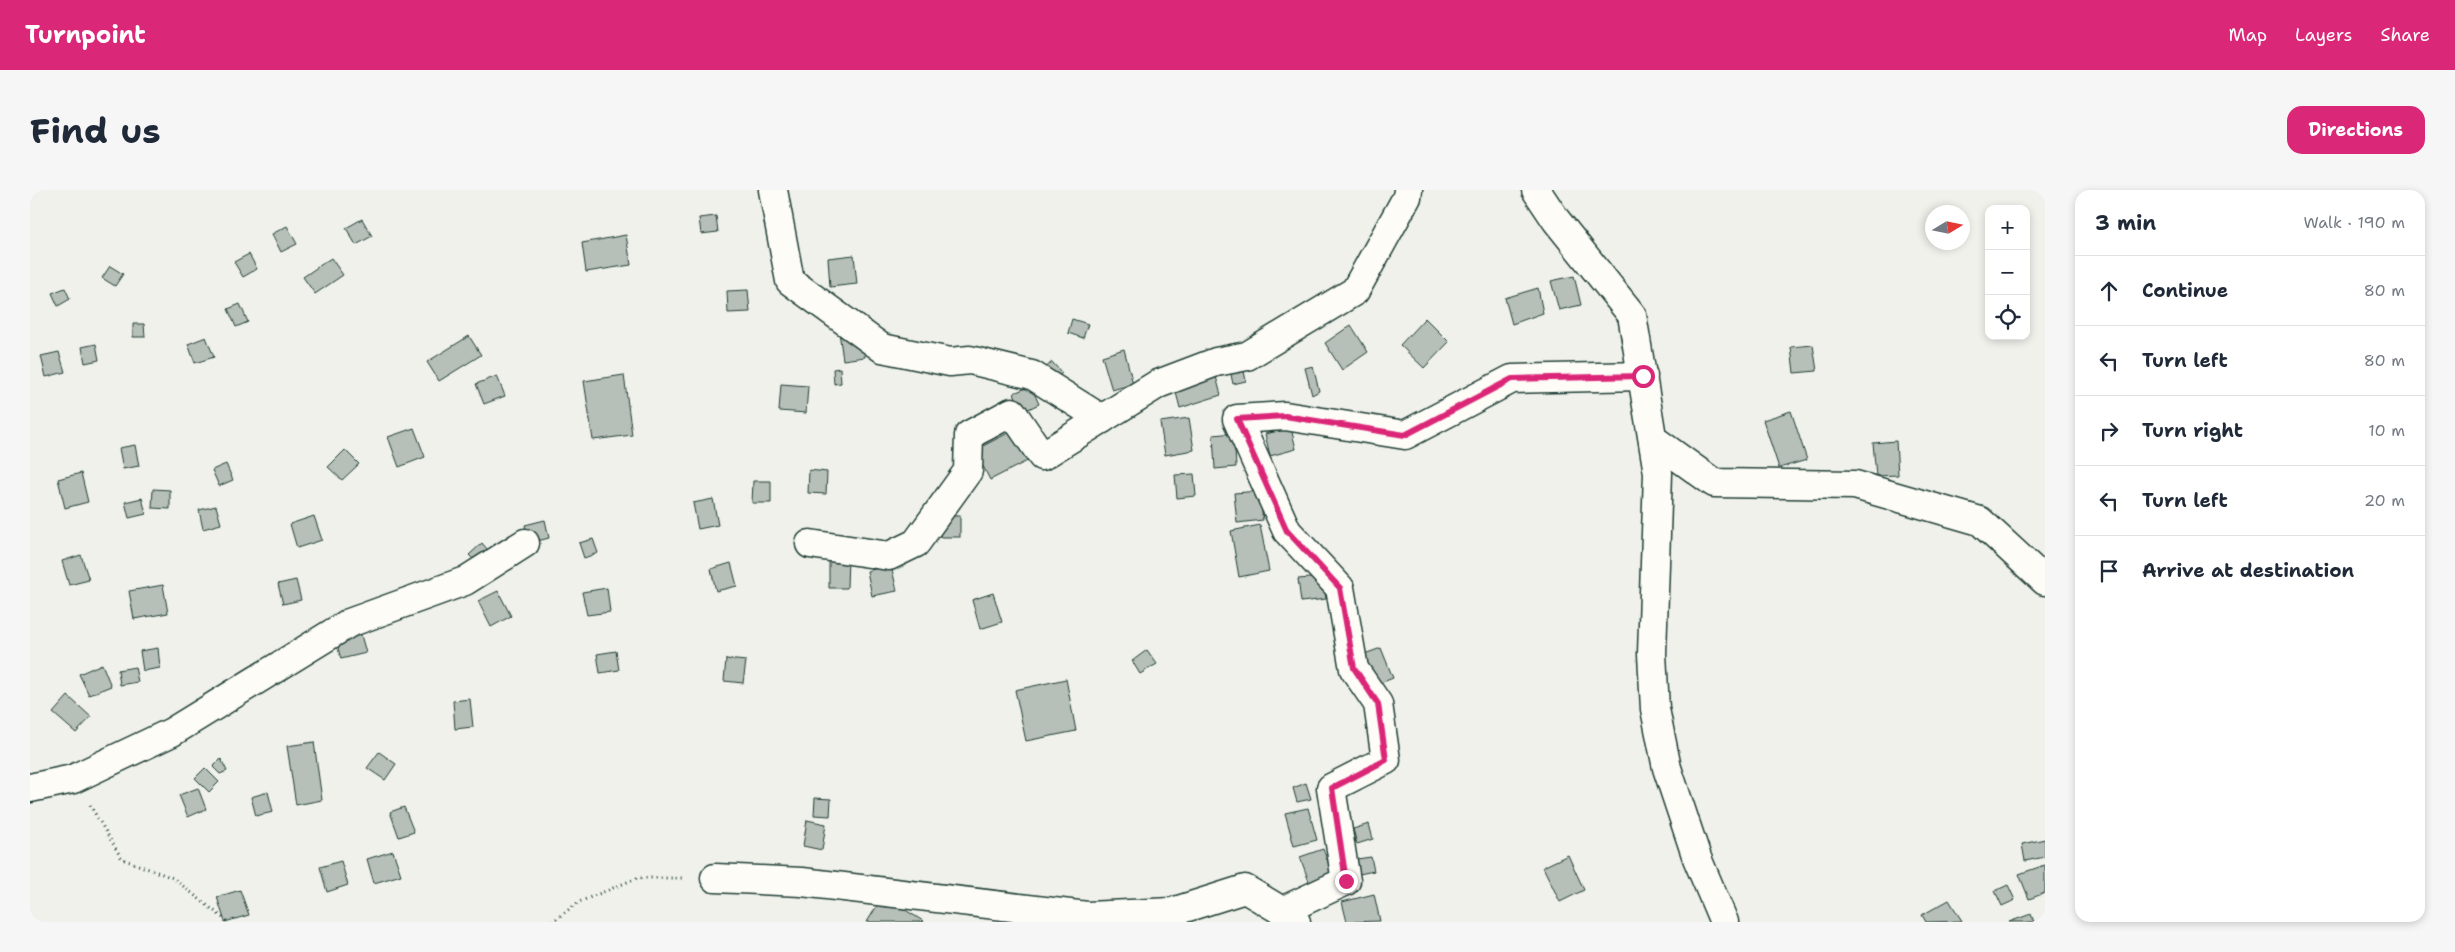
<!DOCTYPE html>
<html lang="en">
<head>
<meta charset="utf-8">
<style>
	body { margin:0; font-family:"Shantell Sans",sans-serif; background:#f6f6f7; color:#1f2937 }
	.controls { position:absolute; right:15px; top:15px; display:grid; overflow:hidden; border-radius:10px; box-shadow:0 2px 8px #0003 }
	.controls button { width:45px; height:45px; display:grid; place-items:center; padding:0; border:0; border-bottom:1px solid #e0e1e3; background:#fff; color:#1f2937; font:25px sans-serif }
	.compass { position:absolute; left:1895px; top:15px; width:45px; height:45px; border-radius:50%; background:#fff; box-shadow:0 2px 8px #0003; rotate:80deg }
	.stop { position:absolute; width:15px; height:15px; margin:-11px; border:4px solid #db2777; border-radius:50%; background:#fff }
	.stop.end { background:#db2777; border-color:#fff; box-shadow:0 1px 5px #0008 }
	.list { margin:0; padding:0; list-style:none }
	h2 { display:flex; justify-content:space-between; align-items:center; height:65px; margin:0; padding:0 20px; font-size:21px }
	h2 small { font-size:16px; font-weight:400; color:#747a83 }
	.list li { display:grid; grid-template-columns:32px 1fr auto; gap:15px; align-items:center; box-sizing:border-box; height:70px; padding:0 20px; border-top:1px solid #e0e1e3 }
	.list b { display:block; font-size:19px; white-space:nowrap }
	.list em { font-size:16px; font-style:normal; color:#747a83 }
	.icon { flex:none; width:28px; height:28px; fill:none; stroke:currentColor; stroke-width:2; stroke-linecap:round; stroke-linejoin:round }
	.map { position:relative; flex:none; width:2015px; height:732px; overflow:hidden; border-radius:15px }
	header { display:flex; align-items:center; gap:30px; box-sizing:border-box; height:70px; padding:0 25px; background:#db2777; color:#fff }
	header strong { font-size:24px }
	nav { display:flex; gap:28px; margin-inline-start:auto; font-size:18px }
	.intro { display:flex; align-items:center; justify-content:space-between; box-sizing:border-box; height:120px; padding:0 30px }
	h1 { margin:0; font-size:35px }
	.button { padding:12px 22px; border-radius:15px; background:#db2777; color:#fff; font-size:18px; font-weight:700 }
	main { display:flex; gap:30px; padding:0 30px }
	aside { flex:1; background:#fff; border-radius:15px; box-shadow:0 2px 8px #0003 }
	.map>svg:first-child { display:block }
	.building { fill:#b6bfb8; stroke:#1f3d34 }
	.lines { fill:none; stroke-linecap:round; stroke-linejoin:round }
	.minor-casing { stroke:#1f3d34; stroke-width:31 }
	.path { stroke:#1f3d34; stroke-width:3; stroke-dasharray:1 4; stroke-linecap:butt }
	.minor { stroke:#fdfcf7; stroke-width:28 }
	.route { stroke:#db2777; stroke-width:6 }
</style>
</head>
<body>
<header>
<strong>Turnpoint</strong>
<nav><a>Map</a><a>Layers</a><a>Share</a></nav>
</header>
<div class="intro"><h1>Find us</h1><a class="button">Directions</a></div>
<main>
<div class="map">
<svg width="2015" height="732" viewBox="0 0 2015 732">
	<rect width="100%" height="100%" fill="#f0f1eb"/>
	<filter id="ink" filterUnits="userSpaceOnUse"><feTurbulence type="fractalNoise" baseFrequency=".02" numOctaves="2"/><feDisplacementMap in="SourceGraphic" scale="10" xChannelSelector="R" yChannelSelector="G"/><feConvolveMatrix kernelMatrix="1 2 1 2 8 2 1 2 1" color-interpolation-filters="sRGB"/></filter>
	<g filter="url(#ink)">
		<!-- building -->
		<g class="building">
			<polygon points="686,26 688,42 671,44 669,28"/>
			<polygon points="332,29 342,46 326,55 316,38"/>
			<polygon points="257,36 267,54 251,62 242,44"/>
			<polygon points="596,45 601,75 556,82 552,53"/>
			<polygon points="219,64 227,79 213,87 204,72"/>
			<polygon points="824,65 827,94 800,97 798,68"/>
			<polygon points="301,68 313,85 285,104 273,87"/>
			<polygon points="80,76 93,84 85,96 72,88"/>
			<polygon points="1544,86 1551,115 1529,120 1521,91"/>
			<polygon points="35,98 40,109 28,116 22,103"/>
			<polygon points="1508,98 1513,123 1482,134 1475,108"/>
			<polygon points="718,100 720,122 698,123 697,101"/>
			<polygon points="210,114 218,132 206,137 198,119"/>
			<polygon points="1395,128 1419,152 1394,178 1370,155"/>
			<polygon points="1042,129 1058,134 1053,148 1038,143"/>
			<polygon points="103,134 114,134 115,147 103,147"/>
			<polygon points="1321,135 1338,162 1312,180 1295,153"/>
			<polygon points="832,139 835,167 813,170 809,142"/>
			<polygon points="439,146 451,165 409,191 397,172"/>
			<polygon points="176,147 184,167 165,173 158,154"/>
			<polygon points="66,154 69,170 55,173 52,157"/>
			<polygon points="1783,155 1787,181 1764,183 1761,157"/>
			<polygon points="1094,159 1103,194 1082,200 1072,166"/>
			<polygon points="29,162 35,182 16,187 11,166"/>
			<polygon points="1022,172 1032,183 1023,191 1013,180"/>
			<polygon points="1213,176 1216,191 1203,194 1200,180"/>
			<polygon points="1283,176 1289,201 1282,205 1275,178"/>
			<polygon points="810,178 811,193 804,194 803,179"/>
			<polygon points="1184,179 1191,205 1150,218 1143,191"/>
			<polygon points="594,185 602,245 563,250 554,191"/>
			<polygon points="467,186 475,206 454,214 446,194"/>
			<polygon points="751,194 778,196 776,223 749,221"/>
			<polygon points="1001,196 1009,214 992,222 984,203"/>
			<polygon points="1761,221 1777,270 1749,278 1733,230"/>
			<polygon points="1159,228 1164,260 1135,265 1130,232"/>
			<polygon points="384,238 395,267 369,277 358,247"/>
			<polygon points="1261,238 1266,259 1240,266 1235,244"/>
			<polygon points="984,240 999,270 960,290 945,260"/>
			<polygon points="1204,243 1206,277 1185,279 1183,245"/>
			<polygon points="1866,251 1868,285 1846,286 1843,253"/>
			<polygon points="105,255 109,276 93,279 89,258"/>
			<polygon points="315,260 329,274 312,290 298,277"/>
			<polygon points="196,274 203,290 189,296 182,280"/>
			<polygon points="779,280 797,282 796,304 778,303"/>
			<polygon points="51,283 58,312 35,318 28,289"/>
			<polygon points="1164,284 1166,306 1147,308 1145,285"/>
			<polygon points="723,291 741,291 741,313 722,313"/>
			<polygon points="123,299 140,300 140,319 122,318"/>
			<polygon points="1229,301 1233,330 1207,333 1204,303"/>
			<polygon points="112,308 116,324 99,328 95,312"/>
			<polygon points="683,309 688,335 668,339 663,313"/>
			<polygon points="186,316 191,334 173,339 169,320"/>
			<polygon points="284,326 292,350 267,358 260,334"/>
			<rect x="910" y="326" width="20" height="21"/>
			<polygon points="515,330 519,348 500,353 495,335"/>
			<polygon points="1230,335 1239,381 1209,387 1201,341"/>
			<polygon points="563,349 568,363 554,368 549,353"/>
			<polygon points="452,353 462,365 450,376 439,365"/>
			<polygon points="51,365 59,390 39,395 32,371"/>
			<polygon points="799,368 818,369 817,398 799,398"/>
			<polygon points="701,373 707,396 686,401 681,379"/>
			<polygon points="861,375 867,401 842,406 837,381"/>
			<polygon points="1293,387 1296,409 1271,412 1268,389"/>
			<polygon points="266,390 271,410 253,414 248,394"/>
			<polygon points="133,395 138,423 104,429 99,401"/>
			<polygon points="577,398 580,422 557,425 552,402"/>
			<polygon points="468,401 481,426 461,437 448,411"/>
			<polygon points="963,403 972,432 950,439 942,410"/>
			<polygon points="331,445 336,463 311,469 306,451"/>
			<polygon points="128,458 130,478 113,481 110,461"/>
			<polygon points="1351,458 1363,488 1338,498 1326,467"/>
			<polygon points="1117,460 1127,474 1110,484 1102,471"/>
			<polygon points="586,461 589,480 570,483 567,464"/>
			<polygon points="696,469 716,471 713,493 694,491"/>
			<polygon points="72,474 81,496 59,505 49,484"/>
			<polygon points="105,477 108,492 90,495 88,480"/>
			<polygon points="1036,489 1046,541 996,551 985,500"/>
			<polygon points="38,506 61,527 46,543 23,523"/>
			<polygon points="440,509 443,537 425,539 423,511"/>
			<polygon points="284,552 292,610 266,615 257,556"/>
			<polygon points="349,562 366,574 355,590 337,578"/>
			<polygon points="191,569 197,581 190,584 183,577"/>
			<polygon points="175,578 189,592 179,602 165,588"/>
			<polygon points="1276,593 1281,609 1267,612 1263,598"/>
			<polygon points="168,598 176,619 158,627 149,605"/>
			<polygon points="238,602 243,622 226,626 221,607"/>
			<polygon points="785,608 801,609 800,626 784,625"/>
			<polygon points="374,617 384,642 369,647 360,622"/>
			<polygon points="1278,618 1287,650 1264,656 1255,623"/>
			<polygon points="777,630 796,634 792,660 773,656"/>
			<polygon points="1339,634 1343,649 1327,654 1323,639"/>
			<polygon points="2015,649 2015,667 1995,671 1992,654"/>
			<polygon points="1293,659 1304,688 1281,697 1270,667"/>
			<polygon points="363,661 371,685 344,693 337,669"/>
			<polygon points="1538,665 1554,700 1530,712 1513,677"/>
			<polygon points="1341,667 1344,681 1329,684 1327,669"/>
			<polygon points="311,671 318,695 297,702 290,677"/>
			<polygon points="2015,675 2015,703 1999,709 1989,684"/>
			<polygon points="1978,695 1985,710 1972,716 1965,701"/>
			<polygon points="210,700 219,725 195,732 187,707"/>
			<polygon points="1344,704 1350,731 1317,732 1312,712"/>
			<polygon points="853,706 893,731 892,732 837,732"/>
			<polygon points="1919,710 1932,731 1896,732 1892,725"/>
			<polygon points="2001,724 2004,732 1979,732"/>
		</g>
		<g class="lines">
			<!-- minor casing -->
			<g class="minor-casing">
				<g id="minor">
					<polyline points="743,0 760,91 852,158 920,172 940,170 1002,185 1072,229"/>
					<polyline points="1506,0 1526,30 1602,125 1628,283 1622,464 1625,519 1637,578 1667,668 1694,732"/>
					<polyline points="1623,249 1684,293 1825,295 1950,331 2015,391"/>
					<polyline points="780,354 859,366 886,353 938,281 939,245 982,222 1012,266 1128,194 1186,172 1217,166 1325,101 1377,7 1378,0"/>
					<polyline points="0,598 43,589 142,542 319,433 435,391 495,353"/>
					<polyline points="685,688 772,692 1057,726 1142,722 1215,699 1252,721"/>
					<polyline points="1266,732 1252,721 1316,691 1301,598 1356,570 1348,514 1324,479 1310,398 1257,341 1207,229 1255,226 1375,245 1482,189 1613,186"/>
				</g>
			</g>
			<!-- path -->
			<g class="path">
				<polyline points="60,615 92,669 143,688 198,732"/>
				<polyline points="522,732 549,712 607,688 655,688"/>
			</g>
			<!-- minor -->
			<use href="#minor" class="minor"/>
		</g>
	</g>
	<g class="lines" filter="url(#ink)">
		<!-- route -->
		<polyline class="route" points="1316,691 1302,598 1356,570 1348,514 1324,478 1310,398 1257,341 1207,229 1255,226 1375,245 1482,189 1613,186"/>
	</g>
</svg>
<div class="controls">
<button>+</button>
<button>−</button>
<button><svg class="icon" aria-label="locate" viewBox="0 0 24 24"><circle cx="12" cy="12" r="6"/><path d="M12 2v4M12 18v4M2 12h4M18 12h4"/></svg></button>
</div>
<svg class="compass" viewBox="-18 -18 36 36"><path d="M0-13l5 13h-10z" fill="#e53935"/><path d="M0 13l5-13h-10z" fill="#747a83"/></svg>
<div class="stop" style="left:1613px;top:186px"></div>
<div class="stop end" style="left:1316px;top:691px"></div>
</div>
<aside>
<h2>3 min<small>Walk · 190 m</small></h2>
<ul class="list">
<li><svg class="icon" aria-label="ahead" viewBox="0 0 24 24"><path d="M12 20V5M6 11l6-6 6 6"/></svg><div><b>Continue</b></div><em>80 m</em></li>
<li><svg class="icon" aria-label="left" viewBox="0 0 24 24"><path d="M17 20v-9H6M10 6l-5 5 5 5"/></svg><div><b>Turn left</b></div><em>80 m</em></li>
<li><svg class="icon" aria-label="right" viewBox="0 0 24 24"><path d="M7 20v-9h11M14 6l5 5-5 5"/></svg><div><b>Turn right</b></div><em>10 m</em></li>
<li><svg class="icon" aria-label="left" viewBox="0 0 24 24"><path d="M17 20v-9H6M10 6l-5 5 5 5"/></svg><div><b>Turn left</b></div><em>20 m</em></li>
<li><svg class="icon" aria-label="arrive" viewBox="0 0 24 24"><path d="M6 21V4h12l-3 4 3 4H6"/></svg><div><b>Arrive at destination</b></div></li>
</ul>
</aside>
</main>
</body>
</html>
